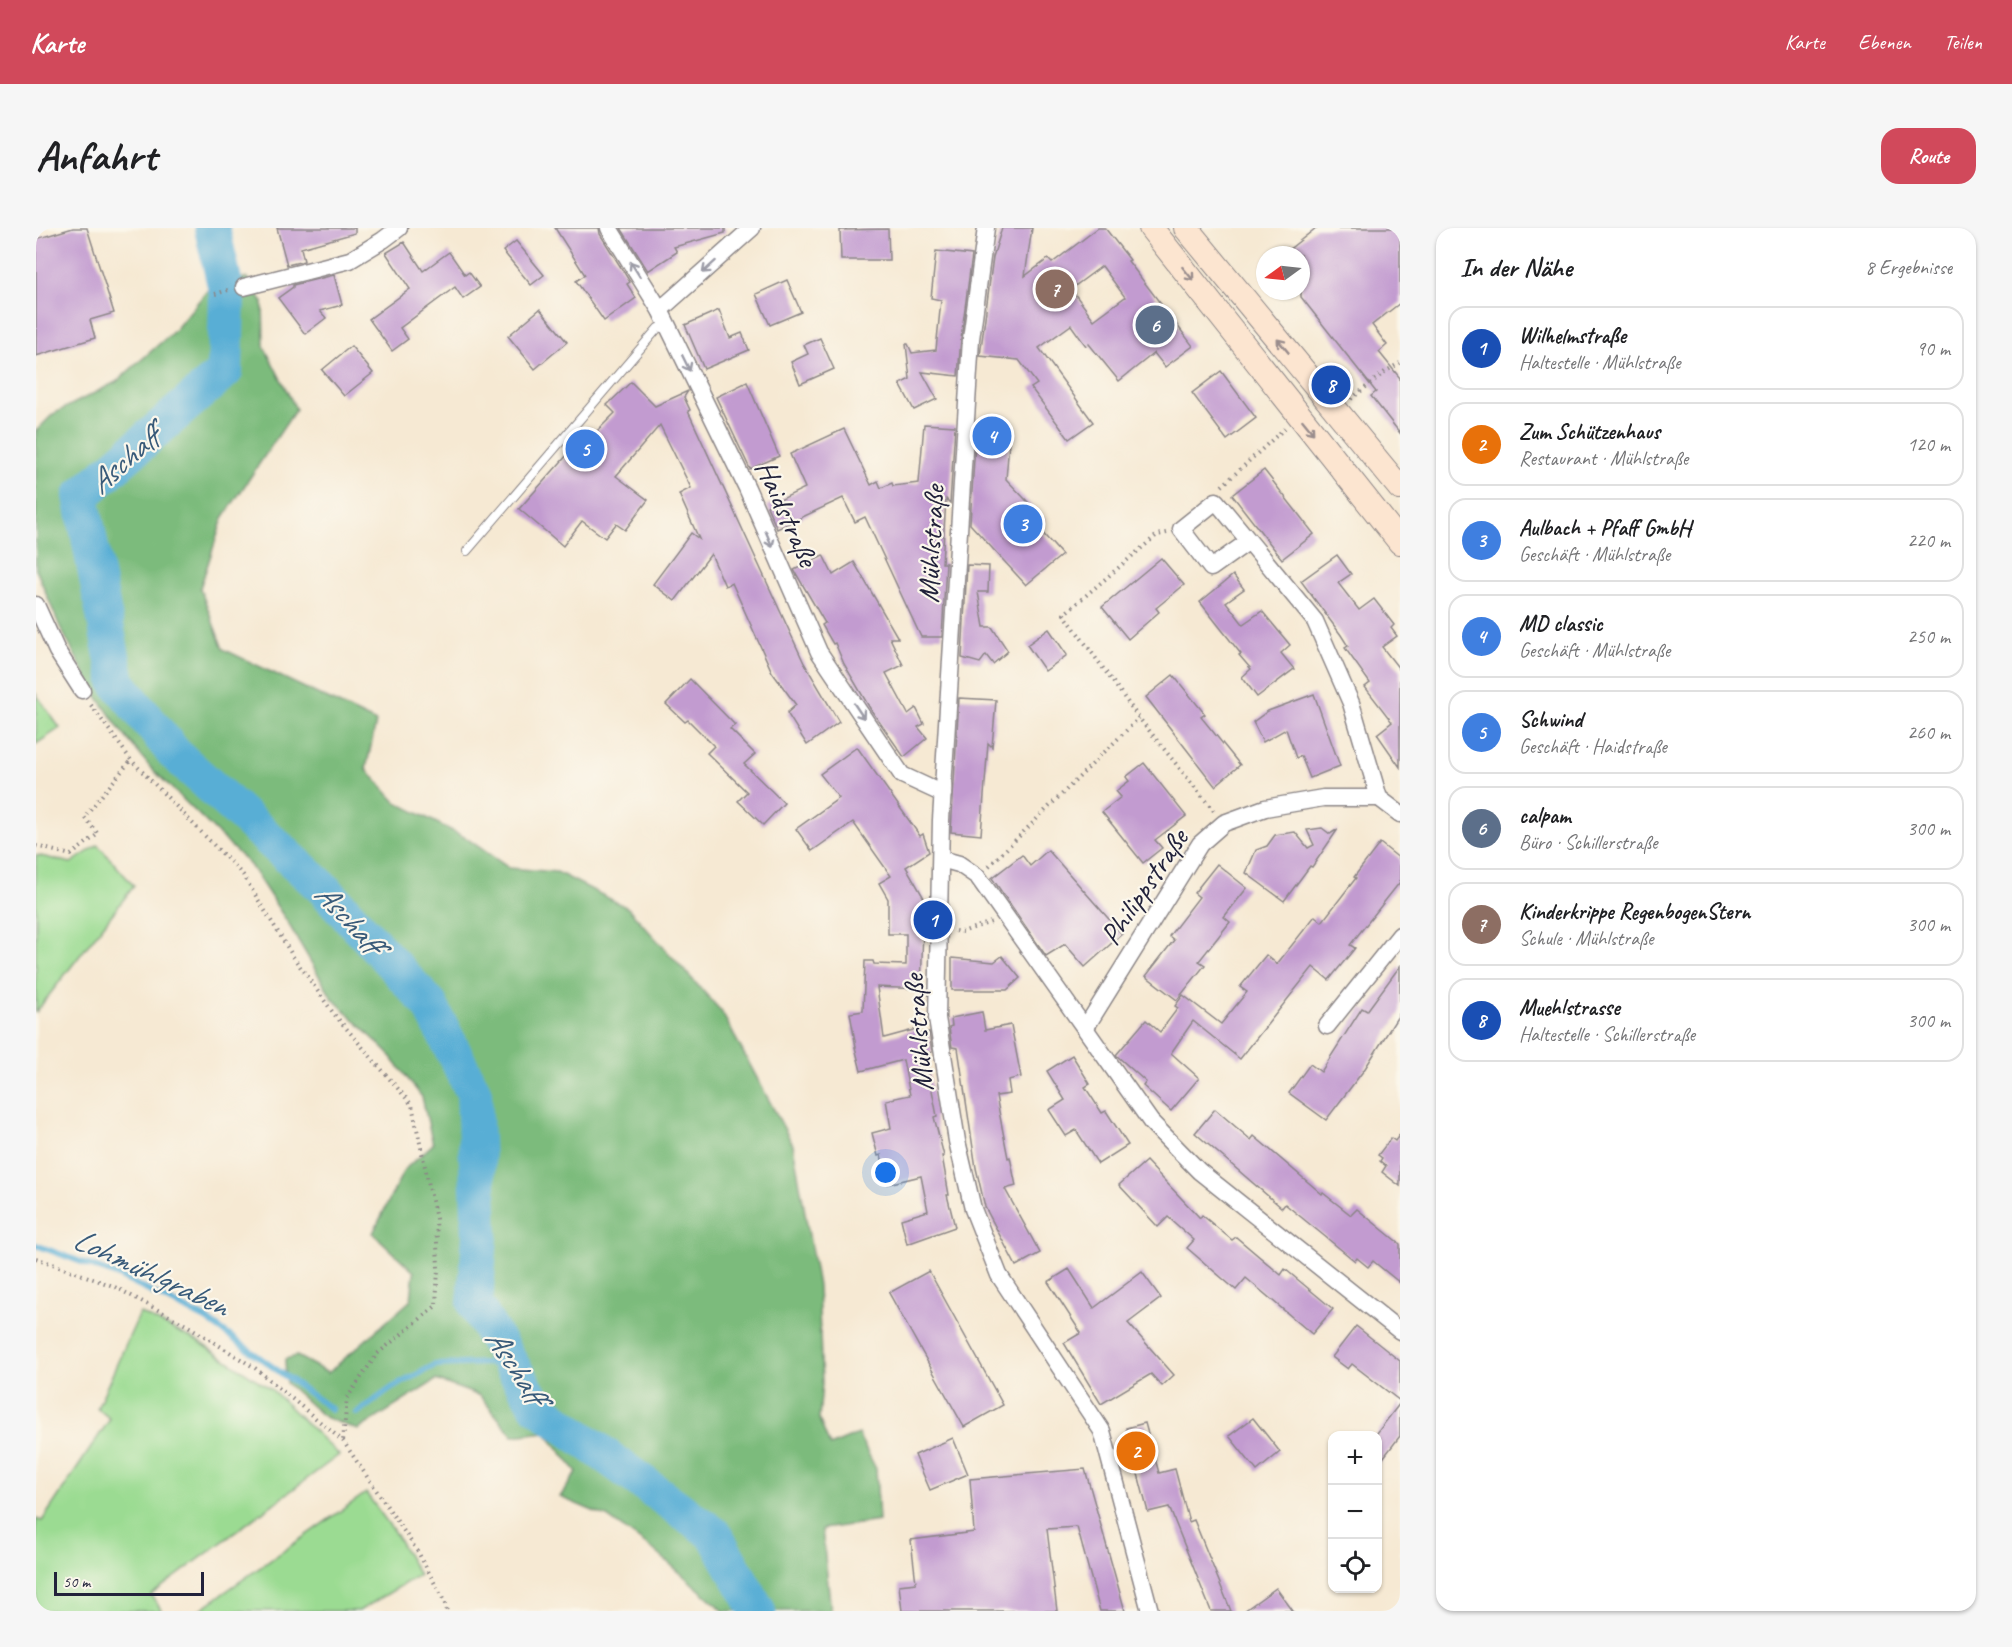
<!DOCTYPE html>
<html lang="de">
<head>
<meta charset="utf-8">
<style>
	body { margin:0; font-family:Caveat,sans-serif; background:#f6f6f6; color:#202124 }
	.controls { position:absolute; right:18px; bottom:18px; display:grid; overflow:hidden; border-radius:12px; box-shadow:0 2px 4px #0004 }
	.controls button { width:54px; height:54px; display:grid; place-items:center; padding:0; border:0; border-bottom:2px solid #e0e0e0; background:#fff; color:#202124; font:30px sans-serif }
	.compass { position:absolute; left:1220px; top:18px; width:54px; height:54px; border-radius:50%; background:#fff; box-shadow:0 2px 4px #0004; rotate:255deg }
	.scale { position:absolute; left:18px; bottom:15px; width:150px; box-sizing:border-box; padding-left:6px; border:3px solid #22223b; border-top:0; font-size:16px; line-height:21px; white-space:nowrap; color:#22223b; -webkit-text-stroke:4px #fbf7ec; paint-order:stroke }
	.you { position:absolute; left:850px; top:945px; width:21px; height:21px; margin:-15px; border:4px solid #fff; border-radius:50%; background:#1a73e8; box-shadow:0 0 0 9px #1a73e833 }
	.badge { display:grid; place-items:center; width:39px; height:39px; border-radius:50%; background:#d1495b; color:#fff; font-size:20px; font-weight:700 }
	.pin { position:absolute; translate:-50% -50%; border:3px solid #fff; box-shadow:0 2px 6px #0006 }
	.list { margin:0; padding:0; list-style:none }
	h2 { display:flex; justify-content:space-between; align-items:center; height:78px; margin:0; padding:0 24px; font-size:26px }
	h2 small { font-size:20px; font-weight:400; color:#757577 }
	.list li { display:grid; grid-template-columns:39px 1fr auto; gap:18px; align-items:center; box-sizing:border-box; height:84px; margin:0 12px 12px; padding:0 12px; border:2px solid #e0e0e0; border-radius:18px }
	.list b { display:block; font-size:22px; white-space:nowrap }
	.list p { margin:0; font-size:20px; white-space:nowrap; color:#757577 }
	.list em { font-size:20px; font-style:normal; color:#757577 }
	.icon { flex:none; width:33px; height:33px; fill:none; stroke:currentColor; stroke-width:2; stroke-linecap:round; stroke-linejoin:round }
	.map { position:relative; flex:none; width:1364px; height:1383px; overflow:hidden; border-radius:18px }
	header { display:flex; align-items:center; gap:36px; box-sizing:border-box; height:84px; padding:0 30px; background:#d1495b; color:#fff }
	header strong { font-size:28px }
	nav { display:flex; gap:33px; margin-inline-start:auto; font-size:21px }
	.intro { display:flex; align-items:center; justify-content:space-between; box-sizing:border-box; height:144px; padding:0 36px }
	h1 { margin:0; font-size:42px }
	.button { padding:15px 27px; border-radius:18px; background:#d1495b; color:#fff; font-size:21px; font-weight:700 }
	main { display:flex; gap:36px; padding:0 36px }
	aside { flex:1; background:#fff; border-radius:18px; box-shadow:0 2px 4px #0004 }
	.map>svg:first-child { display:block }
	.green { fill:#9bdb92; stroke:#5e7e66; stroke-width:1.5 }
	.forest { fill:#7cbb7c; stroke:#4f6e5c; stroke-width:1.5 }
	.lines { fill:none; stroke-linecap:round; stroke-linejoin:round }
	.stream { stroke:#58aed5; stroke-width:6 }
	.river { stroke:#58aed5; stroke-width:36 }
	.building { fill:#c29bd0; fill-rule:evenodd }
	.lane-casing { stroke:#8c8687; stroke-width:10 }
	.street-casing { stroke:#8c8687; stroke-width:19 }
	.secondary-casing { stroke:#8c8687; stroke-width:26 }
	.path { stroke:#8c8687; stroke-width:4; stroke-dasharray:1.5 4.5; stroke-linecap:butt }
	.lane { stroke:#fff; stroke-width:8 }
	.street { stroke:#fff; stroke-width:16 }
	.secondary { stroke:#fce5d0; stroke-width:24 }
	.oneway { stroke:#9c9ca7 }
	.oneway2 { stroke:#9a8d8d }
	.labels { text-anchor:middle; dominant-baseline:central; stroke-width:4.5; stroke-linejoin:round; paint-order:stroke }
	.street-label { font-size:30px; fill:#22223b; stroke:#fbf7ec }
	.water-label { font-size:32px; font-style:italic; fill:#385a79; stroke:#fbf7ec }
</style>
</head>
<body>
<header>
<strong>Karte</strong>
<nav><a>Karte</a><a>Ebenen</a><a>Teilen</a></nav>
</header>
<div class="intro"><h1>Anfahrt</h1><a class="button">Route</a></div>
<main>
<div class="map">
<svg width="1364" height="1383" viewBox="0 0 1364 1383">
	<rect width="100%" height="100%" fill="#fbf7ec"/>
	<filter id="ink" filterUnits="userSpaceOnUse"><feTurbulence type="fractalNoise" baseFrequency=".0167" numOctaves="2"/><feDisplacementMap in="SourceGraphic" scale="12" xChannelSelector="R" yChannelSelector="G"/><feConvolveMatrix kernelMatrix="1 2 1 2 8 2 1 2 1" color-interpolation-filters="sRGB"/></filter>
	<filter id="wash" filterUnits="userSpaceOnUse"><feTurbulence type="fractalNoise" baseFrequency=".008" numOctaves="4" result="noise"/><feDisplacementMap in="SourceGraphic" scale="24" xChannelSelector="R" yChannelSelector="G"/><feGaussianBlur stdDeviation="1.35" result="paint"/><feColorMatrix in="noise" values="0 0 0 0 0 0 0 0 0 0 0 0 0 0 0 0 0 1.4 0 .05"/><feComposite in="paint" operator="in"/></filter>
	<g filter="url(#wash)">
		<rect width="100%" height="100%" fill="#f6e9d3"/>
		<!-- green -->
		<g class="green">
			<polygon points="0,466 24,500 0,516"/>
			<polygon points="62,617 98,658 0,784 0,627 35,635"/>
			<polygon points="104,1085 163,1114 235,1161 303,1227 115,1367 126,1383 0,1383 0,1291 6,1293 74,1191 61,1180"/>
			<polygon points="330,1265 357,1302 383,1347 323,1383 162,1383"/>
		</g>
		<!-- forest -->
		<polygon class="forest" points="211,50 227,74 228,118 260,181 187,290 164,360 187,421 340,494 330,541 360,574 430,610 473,640 521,644 592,680 685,783 757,917 782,1058 786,1155 783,1191 794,1218 822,1206 840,1241 843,1293 786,1301 795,1383 688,1383 619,1323 571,1289 524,1269 541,1244 509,1204 477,1208 444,1168 400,1152 322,1202 288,1189 250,1155 249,1131 261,1128 292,1145 375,1072 378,1044 337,1005 368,942 397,916 386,869 352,825 296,770 252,695 214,637 114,539 85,503 59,465 24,399 0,341 0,203 17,186 80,154 138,103 180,52"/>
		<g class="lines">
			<!-- stream -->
			<g class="stream">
				<polyline points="0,1017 80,1047 170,1091 295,1181"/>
				<polyline points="321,1185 356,1160 399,1137 453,1135 478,1141"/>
			</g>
			<!-- river -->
			<polyline class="river" points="176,0 191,66 189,143 45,268 81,454 139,526 288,661 394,777 438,865 444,1007 439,1076 478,1141 501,1178 678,1306 722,1383"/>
		</g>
		<g id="blocks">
			<!-- building -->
			<g class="building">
				<polygon points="37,0 51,0 78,85 54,92 59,110 0,128 0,11"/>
				<polygon points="241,0 319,0 319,5 265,20 268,33 251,37"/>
				<polygon points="519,0 563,0 564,6 594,54 591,56 600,70 568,93 540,53 549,47"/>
				<polygon points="585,0 689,0 689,5 638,19 641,24 612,43"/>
				<path d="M 966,0 L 996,0 L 989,48 L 1012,31 L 1016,35 L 1062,0 L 1069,0 L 1094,32 L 1092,33 L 1157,118 L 1129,139 L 1118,125 L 1083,153 L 1053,116 L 1050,118 L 1035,97 L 1003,120 L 1057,194 L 1033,211 L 995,160 L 1001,156 L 983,132 L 944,128 L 957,29 ZM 1066,38 L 1089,69 L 1058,92 L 1035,61 Z"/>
				<polygon points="1280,0 1364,0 1364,75 1336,97 1351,117 1343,124 1364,150 1364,205 1335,168 1340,164 1265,69 1265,27 1246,27"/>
				<polygon points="852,1 853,32 805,32 804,2"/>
				<polygon points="480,13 508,47 495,57 467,23"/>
				<polygon points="368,14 387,43 413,24 429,47 433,44 444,59 427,71 419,59 364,100 372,111 356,123 333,91 374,61 350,25"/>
				<polygon points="900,23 936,27 925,110 922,148 886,144 901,171 878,182 864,156 874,151 870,116 872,116 876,125 900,122 905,72 895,70"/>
				<polygon points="298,47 306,77 284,83 290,90 269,106 242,70 257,59 257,57"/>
				<polygon points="751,52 765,84 734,97 720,66"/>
				<polygon points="504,81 531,114 499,141 472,108"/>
				<polygon points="683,82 694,110 706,105 713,122 668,141 649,97"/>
				<polygon points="784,110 798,141 764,156 755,134 772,126 768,117"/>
				<polygon points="315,118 337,145 308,168 286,142"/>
				<polygon points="1185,143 1220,190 1191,212 1156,165"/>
				<polygon points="595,154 619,178 652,163 648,169 654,182 652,183 768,435 803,494 771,517 751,485 760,477 736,444 696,355 689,358 675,326 639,373 617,356 655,305 663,311 643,266 655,260 624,197 580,248 612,272 589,302 580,296 569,310 546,293 527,318 483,281 549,207 553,211 579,185 571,177"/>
				<polygon points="711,154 743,228 714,241 680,169"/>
				<polygon points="888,196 919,198 914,275 910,271 906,335 910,335 906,409 885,409 829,289 819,294 807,270 741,301 731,278 769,260 754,226 808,201 835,257 842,253 845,260 856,255 857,258 883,255"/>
				<polygon points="940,199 974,203 970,251 1009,292 1002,300 1026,327 990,357 934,296"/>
				<polygon points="1228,242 1278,306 1246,331 1196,267"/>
				<polygon points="787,327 797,347 818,334 862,410 854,410 867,437 850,445 872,486 880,480 888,496 882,499 891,510 868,529 835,482 808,436 799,415 797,416 786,397 789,395 758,342"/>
				<polygon points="1301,327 1315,346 1302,355 1323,382 1338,371 1358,397 1355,400 1361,408 1346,419 1364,442 1364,539 1341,506 1356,494 1329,459 1334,455 1309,420 1312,418 1305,407 1265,353"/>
				<polygon points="1125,330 1148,357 1120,380 1123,384 1092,411 1066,379"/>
				<polygon points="931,337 953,338 952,364 942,364 948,399 956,399 972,423 957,436 950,427 944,435 926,430"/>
				<polygon points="1197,347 1208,361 1190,374 1207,396 1226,383 1254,417 1245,425 1258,441 1221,469 1206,449 1215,441 1203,427 1205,426 1164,374"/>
				<polygon points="1013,401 1031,427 1009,443 991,417"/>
				<polygon points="1137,447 1169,486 1165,489 1204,537 1179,558 1110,469"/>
				<polygon points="654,451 699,497 694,501 719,526 708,536 748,575 727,597 702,573 711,564 671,525 678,518 652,492 649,494 630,476"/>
				<polygon points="1278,466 1304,538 1274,550 1265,528 1260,530 1250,501 1227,514 1217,494 1232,483"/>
				<polygon points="923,470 960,472 956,519 952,515 945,607 915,604"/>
				<polygon points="821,519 884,608 887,606 893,624 870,639 888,670 885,761 841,759 848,810 881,801 882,806 893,804 896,824 889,826 901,888 898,889 908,928 906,928 913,967 911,967 919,999 871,1016 865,991 892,983 885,948 852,956 845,927 842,928 836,905 855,900 850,872 874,867 867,832 825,843 819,819 820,819 814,785 827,783 829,733 837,733 838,736 870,737 870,706 852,706 852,671 843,655 855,648 817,594 776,623 760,601 803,570 784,546"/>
				<polygon points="1108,535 1150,588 1119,612 1126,620 1107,635 1066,584 1085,569 1080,563 1093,553 1090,549"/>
				<polygon points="1286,600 1294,606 1302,601 1276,639 1274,638 1248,673 1210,645 1220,622 1231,618 1239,607 1259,604 1272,620 1278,617 1271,602"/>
				<polygon points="1344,615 1364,631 1364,654 1314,717 1319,720 1293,752 1277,739 1204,831 1157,793 1135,825 1163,850 1135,883 1107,858 1110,854 1080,827 1110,792 1124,804 1142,780 1139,778 1147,767 1185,796 1211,764 1204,759 1230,727 1241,736 1279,688 1286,694 1320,650 1318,649"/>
				<polygon points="1012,622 1086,706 1049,739 1029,716 1010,728 956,650 986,627 994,638"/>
				<polygon points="1181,636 1211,660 1188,689 1194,694 1163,733 1169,737 1141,772 1110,748 1138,712 1133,708 1163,669 1158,665"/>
				<polygon points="966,728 984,750 971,762 916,762 916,730 958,734"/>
				<polygon points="1364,738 1364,785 1328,842 1290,892 1253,865 1274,836 1285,844 1326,780 1331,783"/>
				<polygon points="946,784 949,802 975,797 985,849 972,852 974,866 960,868 972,930 974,929 980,958 969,961 1004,1025 980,1038 949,979 940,940 922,820 916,819 913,799 916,798 915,790"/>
				<polygon points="1036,827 1054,856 1049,859 1066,885 1070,883 1092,917 1062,936 1040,902 1030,908 1013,882 1029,872 1011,843"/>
				<polygon points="1179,881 1215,912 1218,908 1286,966 1287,965 1315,987 1321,981 1364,1016 1364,1055 1337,1033 1332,1039 1321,1030 1319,1033 1249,976 1246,980 1159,905"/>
				<polygon points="1364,906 1364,958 1346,944 1350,938 1344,933 1346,930 1342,927 1355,910 1359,913"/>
				<polygon points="1110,933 1164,990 1166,987 1196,1012 1200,1009 1245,1047 1249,1041 1297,1081 1276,1106 1210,1050 1200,1062 1151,1020 1158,1012 1132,989 1122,999 1083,957"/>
				<polygon points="1033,1041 1058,1080 1106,1044 1125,1070 1092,1095 1138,1147 1126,1158 1115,1146 1065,1176 1028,1115 1045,1105 1012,1054"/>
				<polygon points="893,1043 967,1177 928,1199 853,1065"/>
				<polygon points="1320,1098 1364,1133 1364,1173 1316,1136 1312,1141 1296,1129"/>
				<polygon points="1364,1175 1364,1208 1341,1238 1341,1205"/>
				<polygon points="1217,1190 1244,1224 1221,1243 1193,1208"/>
				<polygon points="1109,1195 1123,1245 1139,1241 1153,1294 1158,1292 1195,1383 1175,1383 1133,1279 1112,1284 1090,1200"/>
				<polygon points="917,1210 932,1246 894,1262 879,1227"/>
				<polygon points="1049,1241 1089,1383 1064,1383 1041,1299 1011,1301 1021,1383 866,1383 863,1357 880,1355 875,1312 938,1304 934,1251"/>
				<polygon points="1240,1360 1257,1383 1208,1383"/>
			</g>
		</g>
	</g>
	<g filter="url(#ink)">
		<use href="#blocks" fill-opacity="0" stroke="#8c8687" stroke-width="1.5"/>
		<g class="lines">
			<!-- lane casing -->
			<g class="lane-casing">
				<polyline id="lane" points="431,323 622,100 632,99"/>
			</g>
			<!-- street casing -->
			<g class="street-casing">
				<g id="street">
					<polyline points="573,0 624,82 711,260 783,424 866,547 907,566"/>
					<polyline points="950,0 935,111 905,592 901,790 921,913 937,981 963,1047 1066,1203 1114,1383"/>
					<polyline points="208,59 314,32 347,12 363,0"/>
					<polyline points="624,82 716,0"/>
					<polyline points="1213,313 1175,340 1145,301 1180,273 1279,393 1315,475 1343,570 1364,586"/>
					<polyline points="0,377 21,423 46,462"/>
					<polyline points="905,631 923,636 942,649 1115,894 1163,943 1364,1103"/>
					<polyline points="1291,798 1364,707"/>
					<polyline points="1050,799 1164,616 1188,595 1229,580 1287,570 1343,570"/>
				</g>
			</g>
			<!-- secondary casing -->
			<g class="secondary-casing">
				<g id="secondary">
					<polyline points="1115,0 1364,314"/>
					<polyline points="1150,0 1364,260"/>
				</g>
			</g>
			<!-- path -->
			<g class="path">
				<polyline points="179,66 192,62"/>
				<polyline points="1315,171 1350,143 1364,135"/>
				<polyline points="1186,258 1249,200"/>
				<polyline points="1131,305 1121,307 1028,386 1103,490 1178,583"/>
				<polyline points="55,477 95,532 207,647 258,730 298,786 376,877 400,991 402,1040 400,1078 341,1126 311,1170 307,1213"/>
				<polyline points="0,618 35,627 62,606 48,589 95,532"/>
				<polyline points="953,638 1103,490"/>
				<polyline points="919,703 926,704 955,694"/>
				<polyline points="0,1030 77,1058 152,1098 219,1140 307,1213 382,1324 408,1373 411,1383"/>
			</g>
			<!-- lane -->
			<use href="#lane" class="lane"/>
			<!-- street -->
			<use href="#street" class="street"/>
			<!-- secondary -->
			<use href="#secondary" class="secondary"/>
		</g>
		<!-- one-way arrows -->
		<defs><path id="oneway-shaft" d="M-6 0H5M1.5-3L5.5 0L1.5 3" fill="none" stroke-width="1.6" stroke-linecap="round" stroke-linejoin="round" transform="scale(1.5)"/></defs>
		<g class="oneway">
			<use href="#oneway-shaft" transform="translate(673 39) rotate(138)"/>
			<use href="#oneway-shaft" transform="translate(599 41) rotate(-122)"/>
			<use href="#oneway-shaft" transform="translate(650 135) rotate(64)"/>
			<use href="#oneway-shaft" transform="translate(733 311) rotate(67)"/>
			<use href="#oneway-shaft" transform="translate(823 483) rotate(56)"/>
		</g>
		<g class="oneway2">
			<use href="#oneway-shaft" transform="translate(1152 46) rotate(51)"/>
			<use href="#oneway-shaft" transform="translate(1247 118) rotate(-130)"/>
			<use href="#oneway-shaft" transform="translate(1272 199) rotate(51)"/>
		</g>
	</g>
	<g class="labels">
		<!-- street labels -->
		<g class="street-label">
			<text transform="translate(751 285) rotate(66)">Haidstraße</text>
			<text transform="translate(895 316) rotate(-87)">Mühlstraße</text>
			<text transform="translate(1108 659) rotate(-56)">Philippstraße</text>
			<text transform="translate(882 805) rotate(-95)">Mühlstraße</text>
		</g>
		<!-- water labels -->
		<g class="water-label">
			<text transform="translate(88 232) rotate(-42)">Aschaff</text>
			<text transform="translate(313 690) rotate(47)">Aschaff</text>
			<text transform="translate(115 1044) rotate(25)">Lohmühlgraben</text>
			<text transform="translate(480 1138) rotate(56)">Aschaff</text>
		</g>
	</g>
</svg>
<div class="controls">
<button>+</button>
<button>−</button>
<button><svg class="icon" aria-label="locate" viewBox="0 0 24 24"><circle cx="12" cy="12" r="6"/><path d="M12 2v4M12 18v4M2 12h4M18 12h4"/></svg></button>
</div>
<svg class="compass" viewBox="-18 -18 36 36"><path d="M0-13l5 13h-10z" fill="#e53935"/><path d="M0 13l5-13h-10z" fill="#757577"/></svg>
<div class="scale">50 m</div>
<div class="you"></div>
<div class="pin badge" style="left:897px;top:692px;background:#1a4fb4">1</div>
<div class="pin badge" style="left:1100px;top:1223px;background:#e8710a">2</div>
<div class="pin badge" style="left:987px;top:296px;background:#3f7fe0">3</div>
<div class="pin badge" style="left:956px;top:208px;background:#3f7fe0">4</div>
<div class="pin badge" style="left:549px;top:221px;background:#3f7fe0">5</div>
<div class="pin badge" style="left:1119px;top:97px;background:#5c6f8a">6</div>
<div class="pin badge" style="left:1019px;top:61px;background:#8d6e63">7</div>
<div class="pin badge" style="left:1295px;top:157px;background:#1a4fb4">8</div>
</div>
<aside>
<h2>In der Nähe<small>8 Ergebnisse</small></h2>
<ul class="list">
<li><span class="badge" style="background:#1a4fb4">1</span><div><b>Wilhelmstraße</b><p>Haltestelle · Mühlstraße</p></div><em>90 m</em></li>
<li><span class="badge" style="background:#e8710a">2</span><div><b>Zum Schützenhaus</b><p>Restaurant · Mühlstraße</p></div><em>120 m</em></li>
<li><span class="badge" style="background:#3f7fe0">3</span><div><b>Aulbach + Pfaff GmbH</b><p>Geschäft · Mühlstraße</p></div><em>220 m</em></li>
<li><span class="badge" style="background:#3f7fe0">4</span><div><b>MD classic</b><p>Geschäft · Mühlstraße</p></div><em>250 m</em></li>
<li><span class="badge" style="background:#3f7fe0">5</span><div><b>Schwind</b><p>Geschäft · Haidstraße</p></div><em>260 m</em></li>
<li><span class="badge" style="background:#5c6f8a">6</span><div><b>calpam</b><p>Büro · Schillerstraße</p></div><em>300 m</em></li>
<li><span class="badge" style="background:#8d6e63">7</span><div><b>Kinderkrippe RegenbogenStern</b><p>Schule · Mühlstraße</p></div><em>300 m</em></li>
<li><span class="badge" style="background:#1a4fb4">8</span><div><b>Muehlstrasse</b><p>Haltestelle · Schillerstraße</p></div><em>300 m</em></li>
</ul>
</aside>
</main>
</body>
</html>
